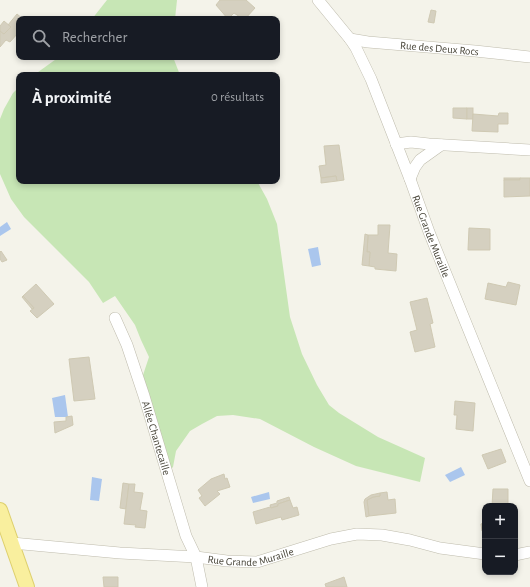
<!DOCTYPE html>
<html lang="fr">
<head>
<meta charset="utf-8">
<style>
	body { margin:0; font-family:"Alegreya Sans",sans-serif; background:#242831; color:#f1f3f6 }
	.controls { position:absolute; right:12px; bottom:12px; display:grid; overflow:hidden; border-radius:8px; box-shadow:0 2px 6px #0003 }
	.controls button { width:36px; height:36px; display:grid; place-items:center; padding:0; border:0; border-bottom:1px solid #363941; background:#171b24; color:#f1f3f6; font:20px sans-serif }
	.list { margin:0; padding:0; list-style:none }
	h2 { display:flex; justify-content:space-between; align-items:center; height:52px; margin:0; padding:0 16px; font-size:17px }
	h2 small { font-size:13px; font-weight:400; color:#9ea1a6 }
	.icon { flex:none; width:22px; height:22px; fill:none; stroke:currentColor; stroke-width:2; stroke-linecap:round; stroke-linejoin:round }
	.map { position:relative; flex:none; width:530px; height:587px; overflow:hidden }
	.search { position:absolute; background:#171b24; box-shadow:0 2px 6px #0003; left:16px; top:16px; width:264px; height:44px; display:flex; align-items:center; gap:10px; box-sizing:border-box; padding:0 14px; border-radius:8px; color:#9ea1a6; font-size:15px }
	.panel { position:absolute; background:#171b24; box-shadow:0 2px 6px #0003; left:16px; top:72px; width:264px; height:112px; border-radius:8px }
	.map>svg:first-child { display:block }
	.green { fill:#c7e6b5 }
	.water { fill:#aac6ed }
	.building { fill:#d5d0c0; stroke:#cfc9b3 }
	.lines { fill:none; stroke-linecap:round; stroke-linejoin:round }
	.minor-casing { stroke:#bfbcad; stroke-width:12 }
	.major-casing { stroke:#ded06e; stroke-width:16 }
	.minor { stroke:#fff; stroke-width:11 }
	.major { stroke:#f9ef9e; stroke-width:14 }
	.labels { text-anchor:middle; dominant-baseline:central; stroke-width:3; stroke-linejoin:round; paint-order:stroke }
	.street-label { font-size:11px; fill:#474438; stroke:#fff }
</style>
</head>
<body>
<div class="map">
<svg width="530" height="587" viewBox="0 0 530 587">
	<rect width="100%" height="100%" fill="#f4f3ea"/>
	<!-- green -->
	<g class="green">
		<polygon points="107,0 177,0 175,19 92,19"/>
		<polygon points="59,57 173,57 180,75 34,75"/>
		<polygon points="19,87 19,181 257,181 267,199 277,224 290,317 302,354 317,385 329,405 339,413 378,437 425,458 420,482 356,466 314,447 260,419 233,415 217,416 202,424 190,431 176,451 173,467 171,469 143,375 149,357 141,340 135,325 115,296 103,303 89,282 24,217 11,199 0,174 0,119 4,109 13,93"/>
	</g>
	<!-- water -->
	<g class="water">
		<polygon points="7,222 11,229 0,236 0,227"/>
		<polygon points="318,247 321,265 312,267 308,249"/>
		<polygon points="65,395 68,417 55,417 52,398"/>
		<polygon points="461,467 465,475 450,482 445,475"/>
		<polygon points="92,477 102,479 99,501 90,500"/>
		<polygon points="269,492 270,499 253,503 251,497"/>
	</g>
	<!-- building -->
	<g class="building">
		<polygon points="220,0 246,0 255,8 245,19 243,19 234,13 228,19 216,5"/>
		<polygon points="431,10 436,11 434,23 428,22"/>
		<polygon points="17,14 23,19 19,19 19,34 18,33 10,42 6,40 0,47 0,31 4,34 11,27 8,25"/>
		<polygon points="4,21 11,27 4,34 0,31 0,26"/>
		<polygon points="453,108 467,108 467,119 453,118"/>
		<rect x="467" y="108" width="6" height="11"/>
		<polygon points="499,113 508,113 508,124 498,124 498,132 472,131 473,114 498,116"/>
		<polygon points="339,145 344,180 337,181 336,176 321,178 319,166 326,165 324,146"/>
		<polygon points="336,176 337,181 321,183 321,178"/>
		<rect x="504" y="178" width="16" height="2"/>
		<polygon points="520,178 530,178 530,196 504,197 504,180 520,180"/>
		<polygon points="378,225 390,225 388,253 397,254 396,271 375,269 375,267 369,266 370,252 367,252 368,235 378,235"/>
		<polygon points="469,228 490,229 490,250 468,250"/>
		<polygon points="365,234 368,235 367,252 370,252 369,266 362,265"/>
		<polygon points="1,251 7,260 2,262 0,259 0,252"/>
		<polygon points="508,282 520,285 516,305 485,299 488,283 506,287"/>
		<polygon points="36,284 54,304 37,318 30,311 34,308 23,296"/>
		<polygon points="23,296 34,308 32,309 22,297"/>
		<polygon points="427,298 433,323 430,324 435,347 415,352 410,332 417,330 410,302"/>
		<polygon points="89,357 95,399 74,401 69,359"/>
		<polygon points="455,401 475,403 473,431 456,429 457,415 454,415"/>
		<polygon points="72,416 73,425 55,433 54,422 66,421 66,417"/>
		<polygon points="501,449 506,462 488,469 482,455"/>
		<polygon points="224,474 225,479 227,478 230,487 217,491 220,494 205,506 199,498 202,496 198,490 211,479"/>
		<polygon points="123,483 129,484 126,509 120,508"/>
		<polygon points="129,484 135,484 134,492 143,493 140,510 147,511 145,528 135,527 136,525 124,524"/>
		<polygon points="493,489 508,489 508,506 492,506"/>
		<polygon points="387,492 388,500 395,499 396,513 369,516 367,500 373,497 380,496 380,493"/>
		<polygon points="380,493 380,496 373,497 367,500 369,516 366,517 364,502 365,499 371,495"/>
		<polygon points="289,497 290,500 278,504 278,506 271,508 270,505 277,503 277,501"/>
		<polygon points="290,500 293,508 297,507 299,515 282,520 281,517 256,524 253,512 270,507 271,508 278,506 278,504"/>
		<polygon points="485,522 485,531 482,531 481,524"/>
		<polygon points="103,577 118,577 118,587 104,587"/>
		<polygon points="344,577 347,587 326,587 325,584"/>
	</g>
	<g class="lines">
		<!-- minor casing -->
		<g class="minor-casing">
			<g id="minor">
				<path id="s1" d="M 318,0 L 350,39 L 356,48 L 371,79 L 410,179 L 429,232 L 530,481"/>
				<path id="s2" d="M 350,39 L 368,42 L 475,51 L 530,57"/>
				<polyline points="396,144 411,142 429,144 530,150"/>
				<polyline points="410,179 415,167 420,160 441,145"/>
				<path id="s3" d="M 115,318 L 127,345 L 144,396 L 186,536 L 196,557 L 202,587"/>
				<path id="s4" d="M 12,543 L 120,553 L 196,557 L 227,561 L 257,562 L 331,539 L 357,534 L 382,535 L 410,540 L 440,548 L 485,554"/>
				<polyline points="515,555 530,552"/>
			</g>
		</g>
		<!-- major casing -->
		<g class="major-casing">
			<polyline id="major" points="0,510 27,587"/>
		</g>
		<!-- minor -->
		<use href="#minor" class="minor"/>
		<!-- major -->
		<use href="#major" class="major"/>
	</g>
	<g class="labels">
		<!-- street labels -->
		<g class="street-label">
			<text stroke="none"><textPath href="#s2" startOffset="90">Rue des Deux Rocs</textPath></text>
			<text stroke="none"><textPath href="#s1" startOffset="264">Rue Grande Muraille</textPath></text>
			<text stroke="none"><textPath href="#s3" startOffset="127">Allée Chantecaille</textPath></text>
			<text stroke="none"><textPath href="#s4" startOffset="240">Rue Grande Muraille</textPath></text>
		</g>
	</g>
</svg>
<div class="controls">
<button>+</button>
<button>−</button>
</div>
<div class="search"><svg class="icon" aria-label="search" viewBox="0 0 24 24"><circle cx="10" cy="10" r="6"/><path d="M15 15l6 6"/></svg>Rechercher</div>
<section class="panel">
<h2>À proximité<small>0 résultats</small></h2>
<ul class="list">
</ul>
</section>
</div>
</body>
</html>
